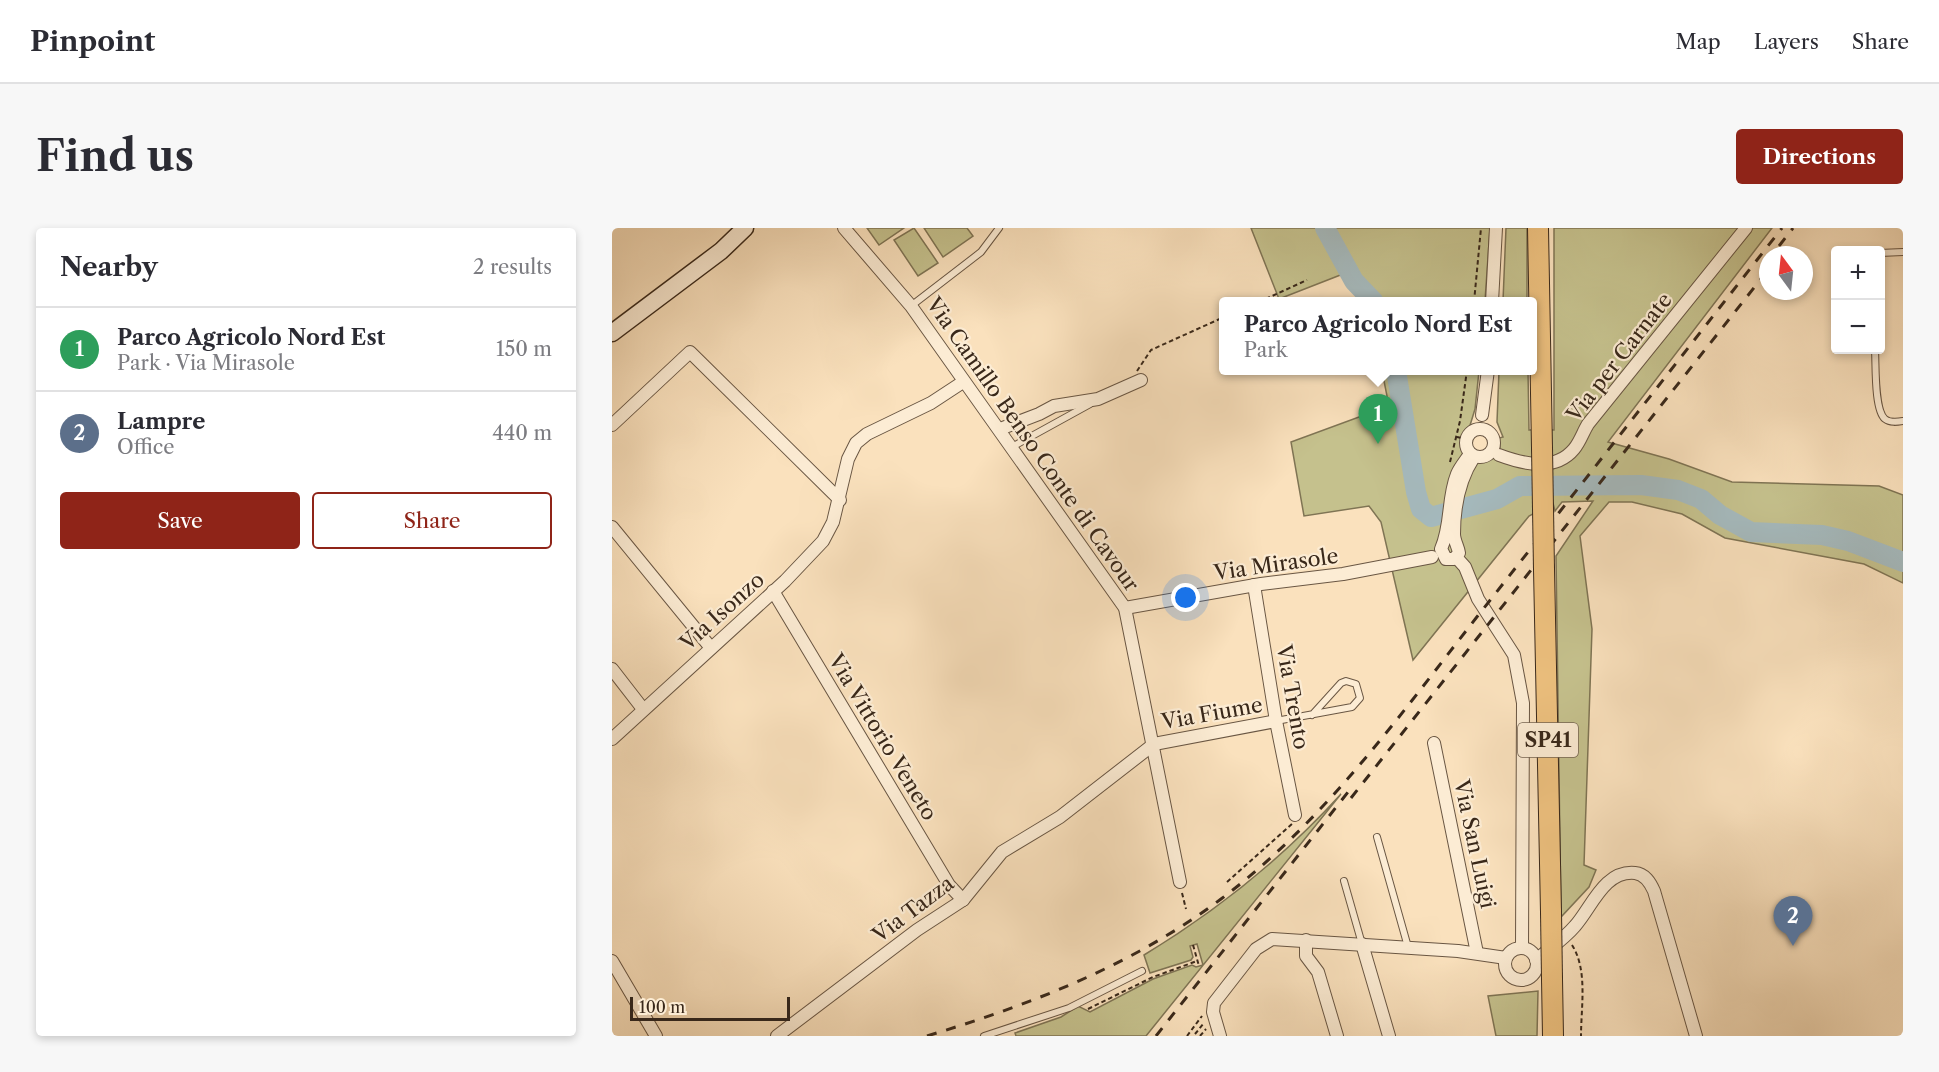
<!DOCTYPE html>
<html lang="en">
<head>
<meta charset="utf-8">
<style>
	body { margin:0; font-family:"Libre Caslon Text",serif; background:#f7f7f7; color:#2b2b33 }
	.controls { position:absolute; right:18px; top:18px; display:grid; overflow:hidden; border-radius:6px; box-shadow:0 3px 9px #0003 }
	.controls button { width:54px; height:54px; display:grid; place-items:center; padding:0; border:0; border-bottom:2px solid #e1e1e2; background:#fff; color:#2b2b33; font:30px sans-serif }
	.compass { position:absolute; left:1147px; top:18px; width:54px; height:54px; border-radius:50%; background:#fff; box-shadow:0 3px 9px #0003; rotate:345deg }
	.scale { position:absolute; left:18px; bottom:15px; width:160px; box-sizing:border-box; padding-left:6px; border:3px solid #39281a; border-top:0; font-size:16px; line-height:21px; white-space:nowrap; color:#39281a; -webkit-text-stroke:4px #fcecd4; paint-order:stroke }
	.you { position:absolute; left:574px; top:370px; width:21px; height:21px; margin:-15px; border:4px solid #fff; border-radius:50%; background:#1a73e8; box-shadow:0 0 0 9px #1a73e833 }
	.badge { display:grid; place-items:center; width:39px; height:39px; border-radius:50%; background:#8f2418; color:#fff; font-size:20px; font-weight:700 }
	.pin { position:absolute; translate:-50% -50px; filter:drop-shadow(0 2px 3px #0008) }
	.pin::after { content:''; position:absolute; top:32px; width:21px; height:18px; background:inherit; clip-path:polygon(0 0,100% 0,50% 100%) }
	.popup { position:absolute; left:607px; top:69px; width:318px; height:78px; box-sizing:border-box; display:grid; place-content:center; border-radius:6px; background:#fff; filter:drop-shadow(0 2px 4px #0005); font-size:20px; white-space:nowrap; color:#7c7c81 }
	.popup b { font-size:22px; color:#2b2b33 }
	.popup::after { content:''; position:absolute; left:50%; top:100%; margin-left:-12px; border:12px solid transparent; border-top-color:#fff }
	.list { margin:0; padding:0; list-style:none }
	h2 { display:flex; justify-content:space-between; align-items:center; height:78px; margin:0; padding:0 24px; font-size:26px }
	h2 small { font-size:20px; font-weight:400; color:#7c7c81 }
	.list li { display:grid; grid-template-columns:39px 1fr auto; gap:18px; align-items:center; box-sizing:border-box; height:84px; padding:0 24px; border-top:2px solid #e1e1e2 }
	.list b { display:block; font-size:22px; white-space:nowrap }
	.list p { margin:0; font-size:20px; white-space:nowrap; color:#7c7c81 }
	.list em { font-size:20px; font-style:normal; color:#7c7c81 }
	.actions { display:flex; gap:12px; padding:18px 24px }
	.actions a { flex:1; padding:14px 0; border:2px solid #8f2418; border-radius:6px; text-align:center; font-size:21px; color:#8f2418 }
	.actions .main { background:#8f2418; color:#fff }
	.map { position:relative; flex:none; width:1291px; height:808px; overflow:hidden; border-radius:6px }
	header { display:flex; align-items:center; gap:36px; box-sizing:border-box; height:84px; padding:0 30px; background:#fff; border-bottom:2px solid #e1e1e2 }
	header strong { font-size:28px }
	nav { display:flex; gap:33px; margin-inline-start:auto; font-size:21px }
	.intro { display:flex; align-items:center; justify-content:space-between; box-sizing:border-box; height:144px; padding:0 36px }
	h1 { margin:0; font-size:42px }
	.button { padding:15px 27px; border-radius:6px; background:#8f2418; color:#fff; font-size:21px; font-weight:700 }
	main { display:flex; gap:36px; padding:0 36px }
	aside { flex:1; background:#fff; border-radius:6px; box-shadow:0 3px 9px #0003 }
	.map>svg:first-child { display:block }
	.green { fill:#c5c18d; stroke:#7f7454; stroke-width:1.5 }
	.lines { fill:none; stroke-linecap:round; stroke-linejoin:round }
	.river { stroke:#a5babe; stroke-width:20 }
	.lane-casing { stroke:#695643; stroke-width:8 }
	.street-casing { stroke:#695643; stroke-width:14 }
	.secondary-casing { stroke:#39281a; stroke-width:19 }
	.primary-casing { stroke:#39281a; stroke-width:22 }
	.path { stroke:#39281a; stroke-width:2; stroke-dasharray:4.5 3; stroke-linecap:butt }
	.lane { stroke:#fcecd4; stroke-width:6 }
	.street { stroke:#fcecd4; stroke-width:12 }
	.secondary { stroke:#fcecd4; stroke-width:16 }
	.primary { stroke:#edc07e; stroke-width:20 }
	.rail { stroke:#39281a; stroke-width:3; stroke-dasharray:10 10; stroke-linecap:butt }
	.primary-bridge-casing { stroke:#39281a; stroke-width:22; stroke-linecap:butt }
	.primary-bridge { stroke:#edc07e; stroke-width:20 }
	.labels { text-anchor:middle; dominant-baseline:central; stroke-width:4.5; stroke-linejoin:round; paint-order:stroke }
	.shield { fill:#fcecd4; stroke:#746352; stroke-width:1.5 }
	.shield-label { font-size:20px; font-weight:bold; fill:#39281a }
	.street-label { font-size:21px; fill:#39281a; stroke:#fcecd4 }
</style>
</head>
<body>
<header>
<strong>Pinpoint</strong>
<nav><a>Map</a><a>Layers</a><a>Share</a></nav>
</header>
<div class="intro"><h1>Find us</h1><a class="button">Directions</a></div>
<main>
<aside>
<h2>Nearby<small>2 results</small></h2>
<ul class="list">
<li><span class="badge" style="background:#2e9e5b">1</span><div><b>Parco Agricolo Nord Est</b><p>Park · Via Mirasole</p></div><em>150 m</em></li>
<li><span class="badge" style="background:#5c6f8a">2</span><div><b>Lampre</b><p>Office</p></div><em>440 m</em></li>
</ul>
<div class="actions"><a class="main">Save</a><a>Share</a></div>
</aside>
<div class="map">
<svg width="1291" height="808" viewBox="0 0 1291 808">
	<rect width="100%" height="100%" fill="#fae1bd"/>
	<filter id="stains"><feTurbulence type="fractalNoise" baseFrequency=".00333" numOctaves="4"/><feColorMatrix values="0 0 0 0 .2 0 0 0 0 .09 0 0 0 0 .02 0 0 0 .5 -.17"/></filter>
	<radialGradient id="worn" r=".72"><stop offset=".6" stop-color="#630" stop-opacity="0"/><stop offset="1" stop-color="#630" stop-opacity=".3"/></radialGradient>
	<!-- green -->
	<g class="green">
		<polygon points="255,0 292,0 267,17"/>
		<polygon points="302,0 326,35 306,48 282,12"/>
		<polygon points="312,0 355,0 361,8 331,29"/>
		<polygon points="639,0 878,0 873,73 748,73 731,46 667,71"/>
		<polygon points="894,0 915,0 915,73 891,73"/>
		<polygon points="942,0 1160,0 996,214 1057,231 1120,254 1267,258 1291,267 1291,355 1252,336 1113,310 1070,286 1020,274 997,274 968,308 980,401 972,637 984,642 977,659 949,689 944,328 981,273 950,274 943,283 941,275 917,288 801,432 769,294 757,278 692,288 679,214 777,178 770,143 867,143 863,181 852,217 853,223 865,233 881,229 888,222 887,210 891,209 885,194 887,143 916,143 917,202 942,202"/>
		<path d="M 729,566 L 534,808 L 404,808 L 403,805 L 449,789 L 466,778 L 478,784 L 541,751 L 580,737 L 584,739 L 591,737 L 585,716 L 578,718 L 581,729 L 579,732 L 538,745 L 532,727 C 606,682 671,630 729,566 Z"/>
		<polygon points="926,763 925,808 884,808 876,768"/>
	</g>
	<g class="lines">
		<!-- river -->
		<g class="river">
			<polyline points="713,0 742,53 762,74"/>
			<polyline points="784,142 804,264 809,281 819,289 885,271 908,258 1029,257 1066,262 1089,271 1108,287 1139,304 1210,307 1236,313 1291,334"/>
		</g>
		<!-- lane casing -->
		<g class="lane-casing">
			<g id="lane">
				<polyline points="1268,25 1291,24"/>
				<polyline points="299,78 369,24 387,0"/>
				<path d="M 1263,122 C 1264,136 1262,182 1273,191 C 1278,195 1285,194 1291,193"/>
				<polyline points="400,219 478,176"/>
				<polyline points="664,493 740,479 748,470 744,456 734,453 729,455 700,487"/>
				<polyline points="765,609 796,719"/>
				<polyline points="732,653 750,716"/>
				<polyline points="372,808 457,780 530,743"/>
			</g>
		</g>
		<!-- street casing -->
		<g class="street-casing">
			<g id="street">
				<polyline points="232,0 299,78 513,380 568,654"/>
				<polyline points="880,74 884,0"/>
				<polyline points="870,187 876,142"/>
				<polyline points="0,197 78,124 228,272"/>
				<circle cx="868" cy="215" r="14"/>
				<polyline points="388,201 427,186 442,178 486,171 529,152"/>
				<path d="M 858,226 C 854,232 848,239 845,246 C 835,271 840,296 829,321 L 834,331 L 842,331 L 847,325 C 846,318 842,313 842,306 C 842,278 847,252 862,229"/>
				<path d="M 887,227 C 911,236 943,244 962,221 C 968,214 971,204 976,196 L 1134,0"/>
				<polyline points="0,299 99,420"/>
				<polyline points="844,329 853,339 866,371 902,427 911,475 910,720"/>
				<polyline points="642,357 664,493 683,587"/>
				<polyline points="161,363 337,657 351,672"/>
				<polyline points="513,380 649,356 731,346 820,329"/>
				<polyline points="0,441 31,481"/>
				<polyline points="0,511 173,353 211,313 221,294 236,231 244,215 255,206 319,175 351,154"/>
				<polyline points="822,515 865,725"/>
				<polyline points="694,712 694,728 706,744 725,808"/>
				<polyline points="750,716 777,808"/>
				<circle cx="909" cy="736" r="16"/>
				<path d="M 924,732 C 937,721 952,711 963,698 C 980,679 992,642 1023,645 C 1033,646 1038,654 1042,663 L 1084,808"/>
				<polyline points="0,733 44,808"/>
				<polyline points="165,808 305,702 351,672 390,624 448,589 542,516 664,493"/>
				<polyline points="608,808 601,784 602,775 644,721 660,711 846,723 894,730"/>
			</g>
		</g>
		<!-- secondary casing -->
		<g class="secondary-casing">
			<polyline id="secondary" points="0,105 109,23 133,0"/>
		</g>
		<!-- primary casing -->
		<g class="primary-casing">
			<g id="primary">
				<polyline points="926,0 930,220"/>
				<polyline points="932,341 939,684"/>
				<polyline points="940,751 941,808"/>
			</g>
		</g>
		<!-- path -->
		<g class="path">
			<polyline points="647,74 695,52"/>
			<polyline points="862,74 869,0"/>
			<polyline points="525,143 539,122 612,89"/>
			<polyline points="845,209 854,211"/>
			<polyline points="838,234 848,193 855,142"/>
			<polyline points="615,654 680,596"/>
			<polyline points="570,665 574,681"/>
			<polyline points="581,717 587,738"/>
			<path d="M 960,717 C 976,742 969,779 969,808"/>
			<polyline points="476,781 541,749 585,733"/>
			<polyline points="583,806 592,795"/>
			<polyline points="575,808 590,788"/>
			<polyline points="588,808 594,801"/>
		</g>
		<!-- lane -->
		<use href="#lane" class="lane"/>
		<!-- street -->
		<use href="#street" class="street"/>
		<!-- secondary -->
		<use href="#secondary" class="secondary"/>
		<!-- primary -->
		<use href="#primary" class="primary"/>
		<!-- rail -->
		<g class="rail">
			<polyline points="1167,18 1181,0"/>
			<polyline points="739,570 1156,42"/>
			<path d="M 315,808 C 420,776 521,737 609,671 C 713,593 788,487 868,385 C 969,257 1069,129 1170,0"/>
			<polyline points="544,808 740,559"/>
		</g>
		<!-- primary-bridge casing -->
		<g class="primary-bridge-casing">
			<g id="primary-bridge">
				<polyline points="930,220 932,341"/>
				<polyline points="939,684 940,751"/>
			</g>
		</g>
		<!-- primary-bridge -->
		<use href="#primary-bridge" class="primary-bridge"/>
	</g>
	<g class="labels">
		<!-- shield labels -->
		<rect class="shield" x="906" y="495" width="60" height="34" rx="4.5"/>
		<g class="shield-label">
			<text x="936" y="512">SP41</text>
		</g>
		<!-- street labels -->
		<g class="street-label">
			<text transform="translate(1007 129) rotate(-52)">Via per Carnate</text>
			<text transform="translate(421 216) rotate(55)">Via Camillo Benso Conte di Cavour</text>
			<text transform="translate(664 336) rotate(-8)">Via Mirasole</text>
			<text transform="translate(110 383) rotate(-42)">Via Isonzo</text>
			<text transform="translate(681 469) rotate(80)">Via Trento</text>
			<text transform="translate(600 485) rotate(-10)">Via Fiume</text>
			<text transform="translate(271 509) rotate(59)">Via Vittorio Veneto</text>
			<text transform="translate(863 616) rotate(78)">Via San Luigi</text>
			<text transform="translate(301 681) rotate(-37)">Via Tazza</text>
		</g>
	</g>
	<rect width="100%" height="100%" filter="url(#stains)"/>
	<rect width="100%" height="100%" fill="url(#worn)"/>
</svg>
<div class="controls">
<button>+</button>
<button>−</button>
</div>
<svg class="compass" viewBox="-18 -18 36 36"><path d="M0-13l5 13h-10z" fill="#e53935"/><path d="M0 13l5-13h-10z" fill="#7c7c81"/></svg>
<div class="scale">100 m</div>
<div class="you"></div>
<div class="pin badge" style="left:766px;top:216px;background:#2e9e5b">1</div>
<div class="popup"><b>Parco Agricolo Nord Est</b>Park</div>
<div class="pin badge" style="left:1181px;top:718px;background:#5c6f8a">2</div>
</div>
</main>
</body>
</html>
